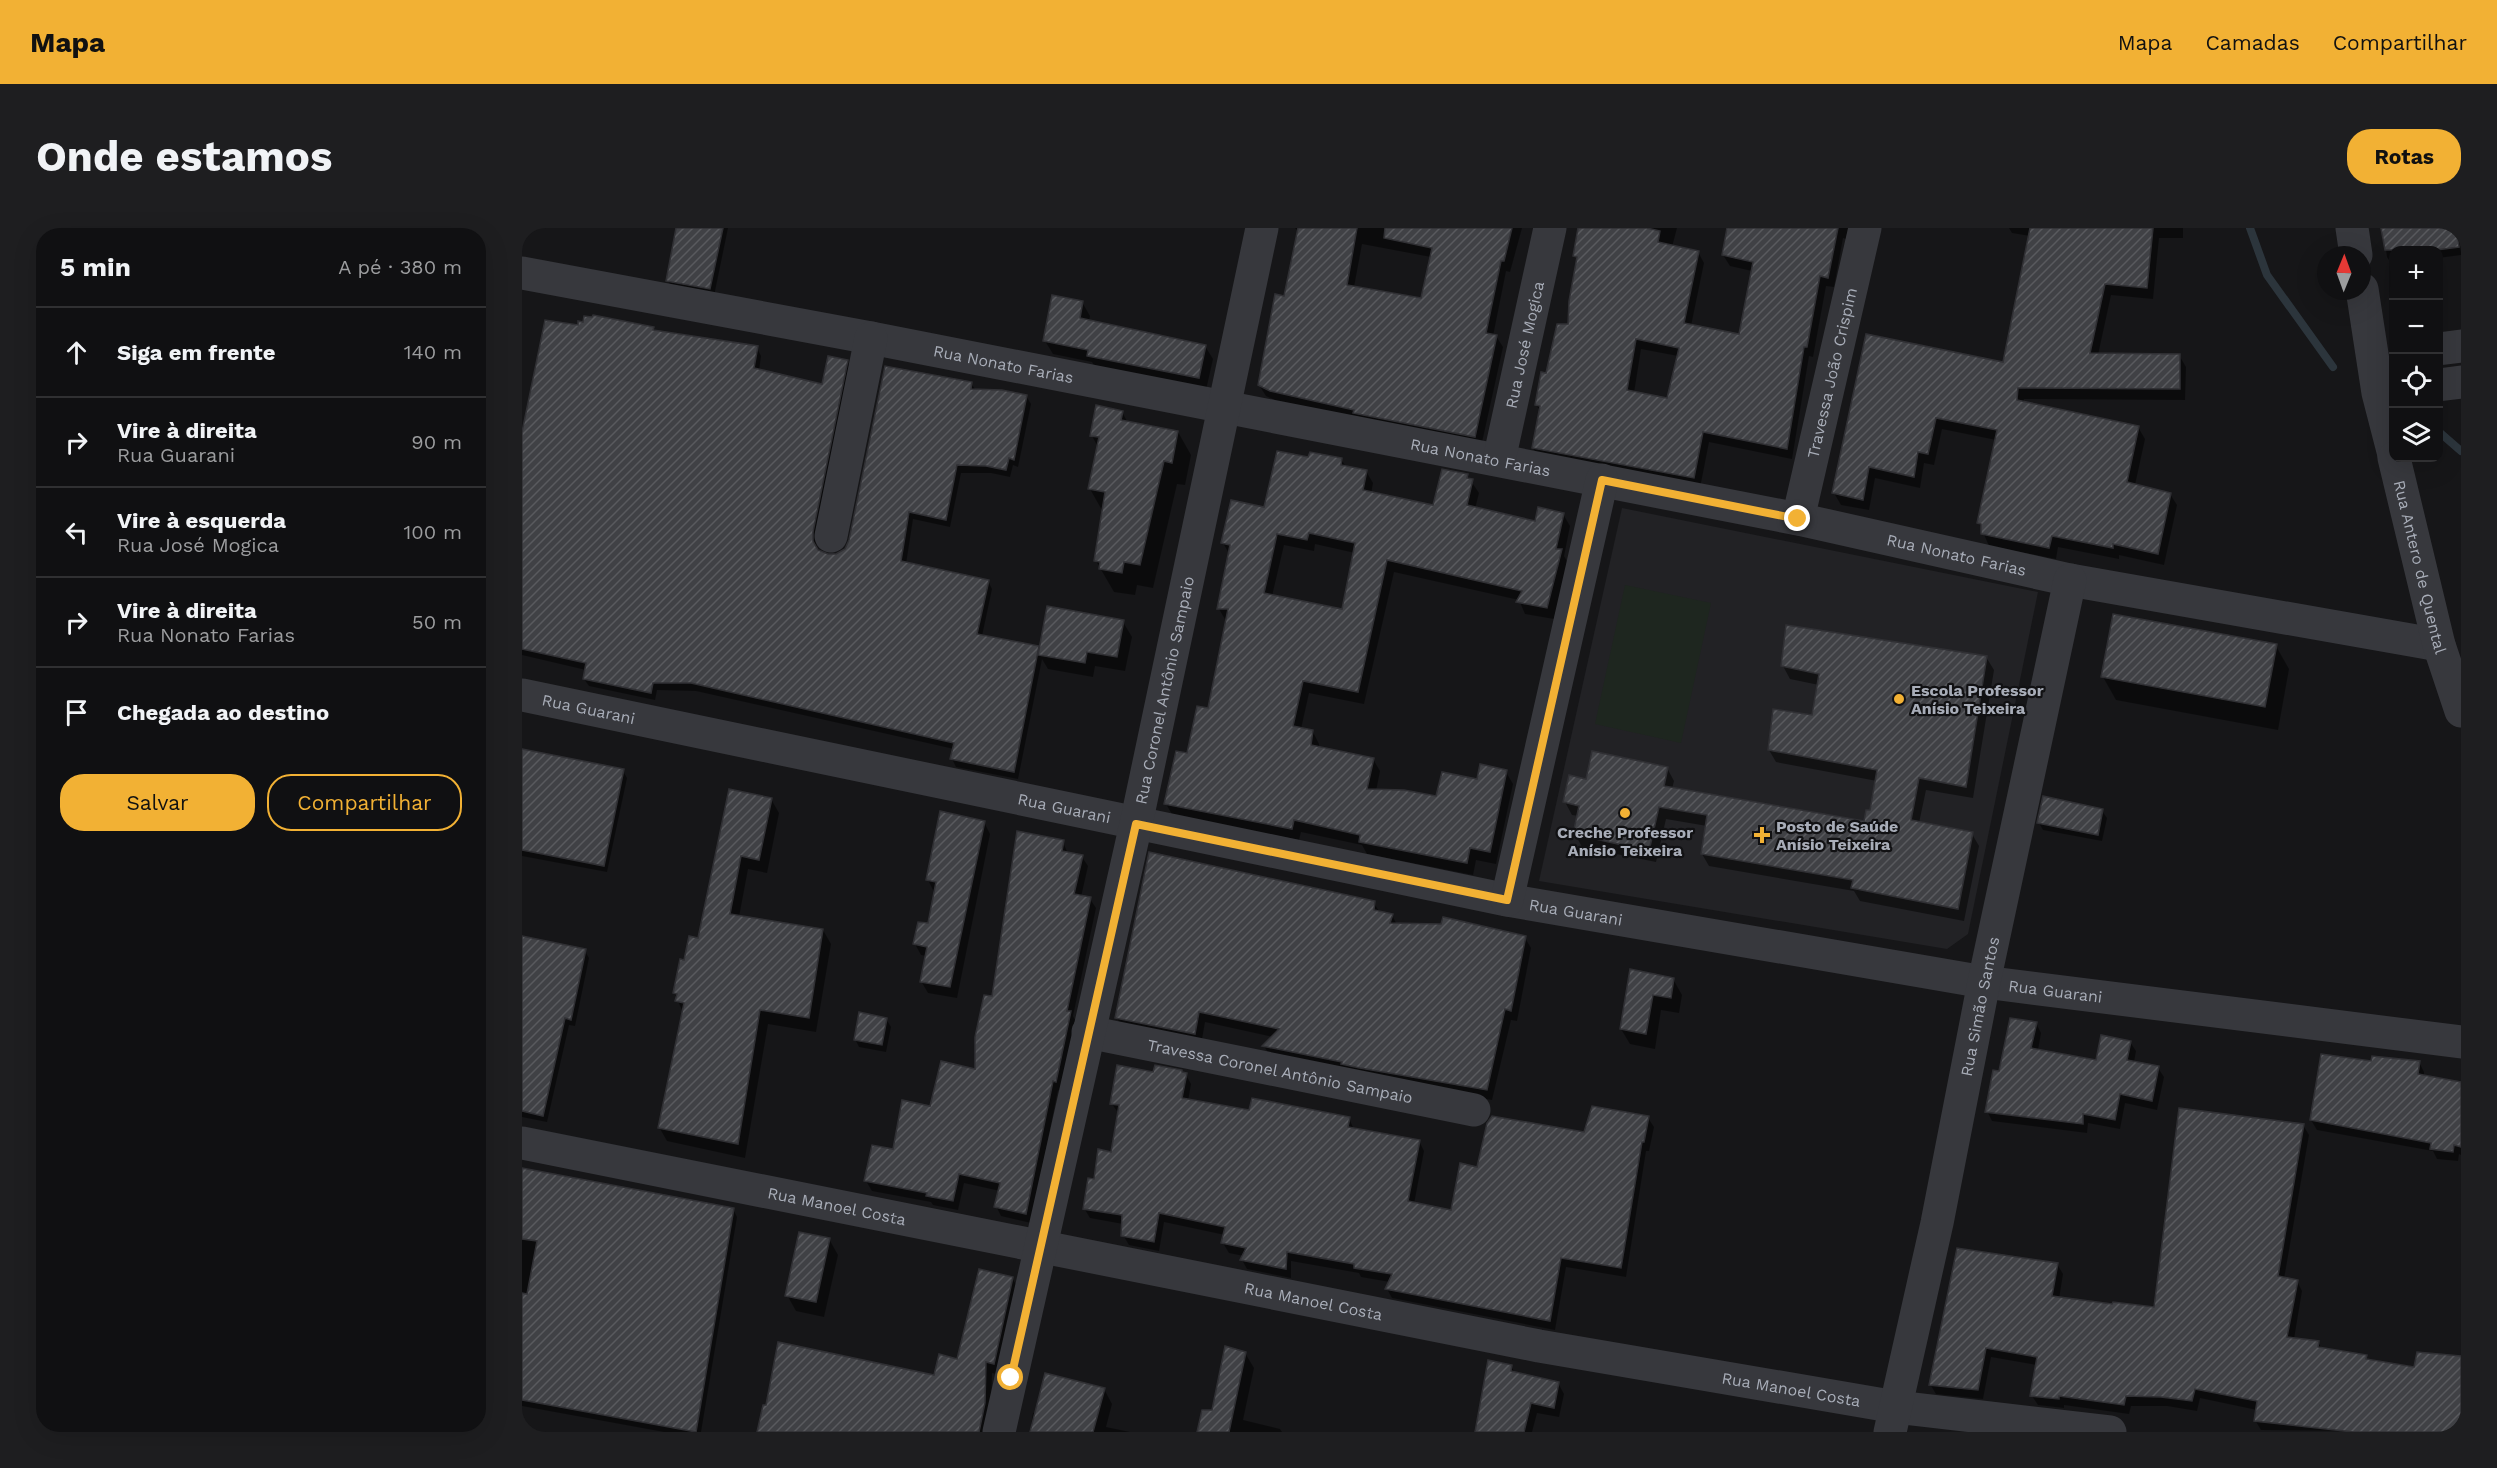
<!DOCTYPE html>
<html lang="pt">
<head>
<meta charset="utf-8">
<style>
	body { margin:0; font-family:"Work Sans",sans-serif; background:#1e1e20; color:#f1f3f6 }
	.controls { position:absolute; right:18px; top:18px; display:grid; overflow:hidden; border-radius:12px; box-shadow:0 6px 24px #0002 }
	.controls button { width:54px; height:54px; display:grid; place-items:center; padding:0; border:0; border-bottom:2px solid #303032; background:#101012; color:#f1f3f6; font:30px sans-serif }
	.compass { position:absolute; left:1795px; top:18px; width:54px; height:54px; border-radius:50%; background:#101012; box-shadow:0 6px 24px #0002; rotate:1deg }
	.stop { position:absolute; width:18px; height:18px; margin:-14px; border:4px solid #f2b134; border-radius:50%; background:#fff }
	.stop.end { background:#f2b134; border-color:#fff; box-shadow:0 2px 6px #0008 }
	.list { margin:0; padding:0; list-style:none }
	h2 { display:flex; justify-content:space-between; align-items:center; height:78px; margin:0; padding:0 24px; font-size:26px }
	h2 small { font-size:20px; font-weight:400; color:#9c9d9f }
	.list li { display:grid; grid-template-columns:39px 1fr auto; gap:18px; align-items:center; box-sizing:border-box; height:90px; padding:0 24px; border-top:2px solid #303032 }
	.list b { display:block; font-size:22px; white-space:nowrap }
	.list p { margin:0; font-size:20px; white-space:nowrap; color:#9c9d9f }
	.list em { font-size:20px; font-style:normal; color:#9c9d9f }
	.actions { display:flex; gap:12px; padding:18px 24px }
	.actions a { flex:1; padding:14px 0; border:2px solid #f2b134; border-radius:24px; text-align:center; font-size:21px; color:#f2b134 }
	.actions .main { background:#f2b134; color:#111 }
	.icon { flex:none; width:33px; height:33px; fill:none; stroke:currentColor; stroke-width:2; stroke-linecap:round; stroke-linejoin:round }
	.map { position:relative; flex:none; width:1939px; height:1204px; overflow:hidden; border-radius:24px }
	header { display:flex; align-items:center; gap:36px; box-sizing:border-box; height:84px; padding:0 30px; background:#f2b134; color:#111 }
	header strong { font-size:28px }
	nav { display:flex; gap:33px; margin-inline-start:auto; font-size:21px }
	.intro { display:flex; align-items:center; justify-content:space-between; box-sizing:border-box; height:144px; padding:0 36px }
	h1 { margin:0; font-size:42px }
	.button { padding:15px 27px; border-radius:24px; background:#f2b134; color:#111; font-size:21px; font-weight:700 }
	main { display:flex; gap:36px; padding:0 36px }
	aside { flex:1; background:#101012; border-radius:24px; box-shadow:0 6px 24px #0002 }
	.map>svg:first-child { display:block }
	.built { fill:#222225 }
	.green { fill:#1e261f }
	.shadow { fill:#0007; fill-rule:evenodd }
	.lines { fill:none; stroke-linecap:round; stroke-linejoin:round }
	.stream { stroke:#2c353c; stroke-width:8 }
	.building { fill:url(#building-hatch); stroke:#303034; stroke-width:1.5; fill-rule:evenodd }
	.minor { stroke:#37383d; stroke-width:33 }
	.route { stroke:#f2b134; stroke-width:8 }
	.poi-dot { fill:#f2b134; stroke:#111113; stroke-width:2 }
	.labels { text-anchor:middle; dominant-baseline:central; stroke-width:4.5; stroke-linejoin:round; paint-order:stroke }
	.street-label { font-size:16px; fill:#a8adb8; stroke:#111113 }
	.poi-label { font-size:16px; font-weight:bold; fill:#a8adb8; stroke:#111113; text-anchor:start }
</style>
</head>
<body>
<header>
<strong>Mapa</strong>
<nav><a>Mapa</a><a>Camadas</a><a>Compartilhar</a></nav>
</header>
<div class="intro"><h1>Onde estamos</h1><a class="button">Rotas</a></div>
<main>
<aside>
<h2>5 min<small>A pé · 380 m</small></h2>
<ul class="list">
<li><svg class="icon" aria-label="ahead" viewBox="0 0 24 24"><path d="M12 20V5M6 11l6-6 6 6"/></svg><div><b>Siga em frente</b></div><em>140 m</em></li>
<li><svg class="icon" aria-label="right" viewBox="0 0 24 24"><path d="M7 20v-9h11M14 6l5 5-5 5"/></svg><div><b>Vire à direita</b><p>Rua Guarani</p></div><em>90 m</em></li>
<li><svg class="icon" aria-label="left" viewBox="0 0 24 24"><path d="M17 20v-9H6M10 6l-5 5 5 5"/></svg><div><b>Vire à esquerda</b><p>Rua José Mogica</p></div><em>100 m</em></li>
<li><svg class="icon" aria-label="right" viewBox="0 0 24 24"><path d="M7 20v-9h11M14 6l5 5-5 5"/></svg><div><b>Vire à direita</b><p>Rua Nonato Farias</p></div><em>50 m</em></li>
<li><svg class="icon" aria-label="arrive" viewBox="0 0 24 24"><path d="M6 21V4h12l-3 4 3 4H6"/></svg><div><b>Chegada ao destino</b></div></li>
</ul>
<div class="actions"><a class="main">Salvar</a><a>Compartilhar</a></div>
</aside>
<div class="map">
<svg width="1939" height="1204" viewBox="0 0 1939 1204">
	<defs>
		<pattern id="building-hatch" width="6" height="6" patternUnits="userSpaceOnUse" patternTransform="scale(1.5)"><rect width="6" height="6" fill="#404145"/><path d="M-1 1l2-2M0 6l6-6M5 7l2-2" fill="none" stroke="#595a5e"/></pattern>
	</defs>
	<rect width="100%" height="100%" fill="#161618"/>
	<!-- built -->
	<polygon class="built" points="1100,280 1516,364 1446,706 1425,721 1017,653"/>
	<!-- green -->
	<polygon class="green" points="1103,357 1189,375 1159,515 1073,496"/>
	<!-- shadow -->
	<g class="shadow">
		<polygon points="156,0 206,0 192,68 150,60 146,53"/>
		<path d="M 773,0 L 1000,0 L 988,44 L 984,43 L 971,108 L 974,108 L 981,119 L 959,219 L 755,173 L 744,168 L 737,157 L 764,70 L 777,4 ZM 840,16 L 909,29 L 901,72 L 832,59 Z"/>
		<path d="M 1058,0 L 1155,0 L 1150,19 L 1176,24 L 1182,35 L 1169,98 L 1218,108 L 1230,43 L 1208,38 L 1201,27 L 1207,0 L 1326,0 L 1324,11 L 1321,10 L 1312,59 L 1304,58 L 1291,129 L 1287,128 L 1270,231 L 1187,214 L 1178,260 L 1017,230 L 1011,220 L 1019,184 L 1014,177 L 1048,98 L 1056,33 L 1053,28 ZM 1119,121 L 1156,128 L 1146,172 L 1112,165 Z"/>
		<polygon points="1487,0 1661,0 1661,10 1637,10 1631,71 1589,67 1576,127 1657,127 1664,139 1663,172 1502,171 1501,175 1616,199 1623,211 1613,257 1648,266 1655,277 1642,337 1597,327 1597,331 1536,319 1534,331 1467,318 1457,295 1474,212 1420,201 1412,237 1402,235 1398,260 1353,250 1347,282 1319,277 1312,265 1482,136 1508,8 1490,5"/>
		<polygon points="1861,0 1939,0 1939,27 1916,30 1916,22 1872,22 1870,37 1865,29"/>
		<polygon points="560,74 568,88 567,93 683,118 691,131 684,162 574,141 570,134 531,126 523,113"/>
		<polygon points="57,99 131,100 133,104 235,120 239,128 237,143 302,157 325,133 329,141 294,313 295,323 306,328 315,327 324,322 449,155 454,163 504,168 509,176 496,239 491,237 488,249 469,245 439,245 428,299 391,291 384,336 466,353 470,361 460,408 517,420 518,423 601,394 610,409 603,443 573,438 571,449 526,441 520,431 496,551 434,539 430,531 432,521 174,463 135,462 133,472 67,458 62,451 64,442 0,427 0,207"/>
		<polygon points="600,184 606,195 656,204 669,227 663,257 655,256 631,360 615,357 613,367 592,364 574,333 581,284 568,261 576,219 570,208"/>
		<path d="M 787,230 L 819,231 L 824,239 L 844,243 L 851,255 L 849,266 L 912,279 L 945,247 L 957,265 L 953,281 L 1014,294 L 1041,286 L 1048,298 L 1042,328 L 1046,335 L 1032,391 L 1003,386 L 997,372 L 872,344 L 842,476 L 787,465 L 779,501 L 791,504 L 797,516 L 797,520 L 851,531 L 858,543 L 854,563 L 915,570 L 984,544 L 991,556 L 974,636 L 954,632 L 951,647 L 845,626 L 840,617 L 779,604 L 777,612 L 651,588 L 644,576 L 687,482 L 704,393 L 697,381 L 708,327 L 701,315 L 744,281 ZM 793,316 L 833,325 L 821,383 L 750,368 L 762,317 L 792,323 Z"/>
		<polygon points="1754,418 1767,441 1756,502 1594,472 1581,449"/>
		<polygon points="1464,429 1472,442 1451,570 1404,562 1397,595 1450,606 1457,618 1442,693 1338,673 1332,663 1187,638 1180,626 1185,598 1144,591 1134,634 1060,619 1053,606 1057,588 1050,587 1043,574 1145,540 1152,553 1150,561 1343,594 1349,584 1355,553 1254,534 1247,522 1291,488 1297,457 1268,451 1261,438"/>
		<polygon points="0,523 101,543 105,550 85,644 0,628"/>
		<polygon points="208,562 249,571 257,585 245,645 226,641 217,689 301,702 309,716 294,804 246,796 223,930 145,913 137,899 161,784 152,765 163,734 177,712"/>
		<polygon points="1580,583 1585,590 1580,613 1521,602 1517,595"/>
		<polygon points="462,594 468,606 435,770 406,765 399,753 405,728 399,727 393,716 407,697 412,664 406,652"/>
		<polygon points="541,614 546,626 560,629 566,638 559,669 568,671 574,680 551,788 554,794 539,863 536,862 509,995 479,988 474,978 478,963 442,955 436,982 411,977 409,974 350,963 344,953 409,880 454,843 472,770"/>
		<polygon points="852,675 858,685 870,687 875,697 1003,710 1009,720 995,793 989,792 970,872 846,850 748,828 742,818 751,809 683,794 679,817 601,801 595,790"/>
		<polygon points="0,709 63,723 67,730 53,798 47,797 25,894 0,889"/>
		<polygon points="1110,743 1151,751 1160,767 1157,785 1139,782 1133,821 1108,816 1099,801"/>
		<polygon points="364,791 369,799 364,824 337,819 333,811"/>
		<polygon points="1514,795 1519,805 1516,822 1575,834 1608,814 1614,823 1612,834 1636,840 1642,849 1635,882 1603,875 1598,901 1566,895 1565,905 1470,893 1465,883 1478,844"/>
		<polygon points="1850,834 1897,834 1902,844 1902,848 1939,856 1939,927 1937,926 1936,933 1915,931 1911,923 1795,902 1789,892"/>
		<polygon points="632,846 664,847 669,856 666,873 728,884 827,890 832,902 897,913 902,923 892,976 930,984 956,941 1063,906 1126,890 1132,899 1127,923 1124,923 1104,1049 1044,1039 1033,1102 870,1070 865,1061 868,1054 839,1049 837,1045 769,1033 769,1050 725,1041 720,1032 722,1028 707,1025 701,1015 703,1007 642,994 637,1023 607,1017 601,1007 601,996 568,990 562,980 573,953 590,925 597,886 590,876"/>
		<polygon points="1781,897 1787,907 1762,1051 1775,1053 1780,1063 1772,1111 1796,1114 1800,1121 1844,1128 1846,1133 1939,1148 1939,1204 1739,1202 1733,1192 1735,1182 1678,1170 1675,1183 1645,1178 1609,1178 1607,1186 1542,1177 1542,1180 1516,1177 1510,1168 1515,1137 1469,1129 1461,1171 1414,1166 1408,1156 1535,1036 1541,1046 1537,1071 1633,1081"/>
		<polygon points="0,942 211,981 215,989 179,1204 142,1204 0,1178"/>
		<polygon points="307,1011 316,1027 302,1089 274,1083 265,1067"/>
		<polygon points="490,1050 497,1061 478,1147 470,1145 469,1187 465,1204 237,1204 413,1149 436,1132"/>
		<polygon points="723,1125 732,1140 721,1192 758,1201 760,1204 677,1204"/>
		<polygon points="989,1138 993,1145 1036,1155 1042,1166 1037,1189 1015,1185 1010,1204 953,1204"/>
		<polygon points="582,1161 590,1176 584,1199 608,1204 508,1204 511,1185"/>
	</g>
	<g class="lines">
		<!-- stream -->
		<g class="stream">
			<polyline points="1728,0 1745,47 1811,139"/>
			<polyline points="1916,203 1939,223"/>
		</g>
	</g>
	<!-- building -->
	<g class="building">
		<polygon points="154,0 201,0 188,61 144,53"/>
		<polygon points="776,0 835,0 825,57 899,70 910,20 862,10 863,0 990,0 982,33 979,33 964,105 975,107 953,209 831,185 832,182 748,163 736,157 753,66 762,68"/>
		<path d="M 1056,0 L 1125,0 L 1138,3 L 1136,14 L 1177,23 L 1162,95 L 1217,106 L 1231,34 L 1200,27 L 1205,0 L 1316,0 L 1306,50 L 1298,48 L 1285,119 L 1282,119 L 1265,221 L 1181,204 L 1172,250 L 1010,220 L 1018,178 L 1013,177 L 1019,144 L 1024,145 L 1035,96 L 1046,96 L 1047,73 L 1055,29 L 1051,28 ZM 1114,111 L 1157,120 L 1145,170 L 1105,162 Z"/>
		<polygon points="1508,0 1631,0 1625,60 1583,56 1568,125 1658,126 1658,161 1496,160 1495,172 1617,198 1605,254 1649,265 1636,326 1591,316 1591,320 1530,308 1527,320 1459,306 1459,296 1455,295 1475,202 1414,190 1406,226 1396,224 1392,249 1347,239 1341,272 1310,265 1344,106 1481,134"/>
		<polygon points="1859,0 1935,0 1937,19 1914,22 1863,22"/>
		<polygon points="530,67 561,73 558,90 684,117 677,150 565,128 566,122 521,113"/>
		<polygon points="71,87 132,99 131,102 236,118 232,140 300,156 306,128 326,132 291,304 291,313 296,322 306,326 314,326 323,321 327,312 363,138 450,154 449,161 480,162 505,167 492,232 487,230 484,242 464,238 435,237 424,292 387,284 379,333 467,352 455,406 517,418 492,544 428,531 432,515 169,455 131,455 129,465 61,451 64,435 0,421 0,204 23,92 56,97 56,93 61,94 62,88 70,89"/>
		<polygon points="574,177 601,183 599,192 656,203 650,235 642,233 618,337 602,334 600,345 577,341 578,334 572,333 583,264 566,261 577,209 568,208"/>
		<path d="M 755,223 L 786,229 L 788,224 L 820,230 L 819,237 L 845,242 L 841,262 L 911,277 L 920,241 L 946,246 L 945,250 L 951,251 L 945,277 L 1013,293 L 1016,279 L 1042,285 L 1034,321 L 1040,321 L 1025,380 L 994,374 L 1000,363 L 865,332 L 836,464 L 781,453 L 771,498 L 791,502 L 789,517 L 852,530 L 845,561 L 882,562 L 914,568 L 920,544 L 955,551 L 958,536 L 985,542 L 968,624 L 948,620 L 945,635 L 837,614 L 838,607 L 772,592 L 770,601 L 642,576 L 654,523 L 665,525 L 675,478 L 686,480 L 706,381 L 695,381 L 708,317 L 699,315 L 709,272 L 742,279 ZM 787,305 L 833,315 L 820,381 L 742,365 L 755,306 L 785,312 Z"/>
		<polygon points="525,378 602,392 595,429 565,424 563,435 516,427"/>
		<polygon points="1591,386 1755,416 1743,479 1579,449"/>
		<polygon points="1264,397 1465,428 1444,559 1397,550 1389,592 1451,604 1436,681 1329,660 1331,652 1179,626 1185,587 1137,579 1127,623 1051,606 1057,578 1041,574 1047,547 1064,551 1070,523 1146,539 1142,558 1342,593 1344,582 1348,582 1355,542 1246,522 1251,481 1290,487 1297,446 1259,438"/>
		<polygon points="0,521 102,541 82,638 0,622"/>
		<polygon points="207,561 250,570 237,632 219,628 208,686 301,701 287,790 238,782 216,916 136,900 162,775 153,773 155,766 151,765 158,731 162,732 167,708 176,710"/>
		<polygon points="1521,568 1581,581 1576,607 1515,595"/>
		<polygon points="418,583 463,593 428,759 398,754 405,719 391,716 396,694 406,695 414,654 404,652"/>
		<polygon points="495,603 542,612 540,623 561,627 552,666 569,669 545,783 549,783 534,854 531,853 504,986 472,979 478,955 437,946 431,973 404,968 405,965 342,953 350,917 371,921 380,872 408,878 419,833 453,841 453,809 462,767 470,768"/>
		<polygon points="627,624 853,673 852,682 871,686 868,695 919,696 921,689 1004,708 989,783 983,781 965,862 838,840 819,836 820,834 740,818 757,801 677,784 673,806 593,790"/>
		<polygon points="0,708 64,721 49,792 43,790 21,888 0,883"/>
		<polygon points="1108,741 1152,750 1149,770 1131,767 1124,806 1098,801"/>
		<polygon points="337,784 365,790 360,817 332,812"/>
		<polygon points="1488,790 1515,794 1509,820 1574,832 1579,807 1609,813 1605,832 1637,838 1630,873 1598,866 1593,892 1561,886 1561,896 1463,884 1471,842 1477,843"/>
		<polygon points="1799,826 1849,833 1850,828 1898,833 1896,846 1939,854 1939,919 1932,917 1931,924 1908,921 1909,915 1788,892"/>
		<polygon points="595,837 631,844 633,837 660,842 660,844 665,845 660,870 727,882 730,870 828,889 826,899 898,912 886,973 929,982 938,935 955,939 965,895 970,888 1062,904 1070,878 1127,888 1122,914 1120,914 1099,1040 1039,1030 1028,1093 863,1061 870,1046 832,1040 832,1036 765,1024 764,1041 718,1032 724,1020 699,1015 703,999 637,985 632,1014 599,1008 600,987 561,981 566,950 572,951 576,921 589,924 597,877 588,876"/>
		<polygon points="1657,880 1782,896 1756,1048 1776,1052 1765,1109 1797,1113 1796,1119 1845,1127 1844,1131 1892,1139 1895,1124 1939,1128 1939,1204 1831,1204 1732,1193 1735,1173 1673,1161 1670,1173 1639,1169 1604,1168 1602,1177 1537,1168 1537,1171 1508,1168 1515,1129 1464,1120 1456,1162 1407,1157 1435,1020 1536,1035 1530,1068 1590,1076 1591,1074 1632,1079"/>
		<polygon points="0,940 212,980 174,1204 0,1172 0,1065 5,1066 15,1013 0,1011"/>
		<polygon points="277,1004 308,1010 294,1074 263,1068"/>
		<polygon points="457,1041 491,1049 472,1136 464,1134 463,1175 457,1204 235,1204 241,1177 244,1177 256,1114 412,1147 417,1126 435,1131"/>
		<polygon points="703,1118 724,1124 707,1204 675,1204 680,1182 690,1182"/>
		<polygon points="966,1132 990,1137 989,1143 1037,1154 1032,1180 1009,1175 1002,1204 953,1204"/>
		<polygon points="523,1145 583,1160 571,1204 508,1204"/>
	</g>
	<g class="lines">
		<!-- minor -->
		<g class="minor">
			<polyline points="1830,0 1834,27"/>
			<path id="s1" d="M 0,45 L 349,110 L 1276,291 L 1548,352 L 1917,417"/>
			<polyline points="1840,61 1856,165 1872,227"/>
			<polyline points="1916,121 1939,118"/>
			<polyline points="1916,157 1939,154"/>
			<path id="s2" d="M 1872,230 L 1917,417 L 1939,483"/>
			<path id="s3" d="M 977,232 L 1028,0"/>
			<path id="s4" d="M 1276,291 L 1343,0"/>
			<polyline points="309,308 349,110"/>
			<path id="s5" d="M 0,467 L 985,672 L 1462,754 L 1939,814"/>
			<polyline points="985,672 1080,252"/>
			<path id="s6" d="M 566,804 L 952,882"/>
			<path id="s7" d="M 0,915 L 1017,1118 L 1374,1179 L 1588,1204"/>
			<path id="s8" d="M 477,1204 L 614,596 L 740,0"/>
			<path id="s9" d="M 1368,1204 L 1415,995 L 1462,754 L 1548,352"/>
		</g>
	</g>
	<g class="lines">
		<!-- route -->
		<polyline class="route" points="489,1150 614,596 985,672 1080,252 1276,291"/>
	</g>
	<!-- markers -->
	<g class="poi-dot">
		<circle cx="1377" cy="471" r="6"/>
		<circle cx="1103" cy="585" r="6"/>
		<path d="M1237 598h6v6h6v6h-6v6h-6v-6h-6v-6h6z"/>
	</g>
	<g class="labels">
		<!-- street labels -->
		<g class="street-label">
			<text stroke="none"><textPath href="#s3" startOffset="118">Rua José Mogica</textPath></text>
			<text stroke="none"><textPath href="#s1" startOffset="490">Rua Nonato Farias</textPath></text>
			<text stroke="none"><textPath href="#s4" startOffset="150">Travessa João Crispim</textPath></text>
			<text stroke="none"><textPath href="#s1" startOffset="976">Rua Nonato Farias</textPath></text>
			<text stroke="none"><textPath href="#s1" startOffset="1462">Rua Nonato Farias</textPath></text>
			<text stroke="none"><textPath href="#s2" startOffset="112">Rua Antero de Quental</textPath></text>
			<text stroke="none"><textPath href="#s8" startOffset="760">Rua Coronel Antônio Sampaio</textPath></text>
			<text stroke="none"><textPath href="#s5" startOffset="68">Rua Guarani</textPath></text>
			<text stroke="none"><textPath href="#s5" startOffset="554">Rua Guarani</textPath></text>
			<text stroke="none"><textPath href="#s5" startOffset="1076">Rua Guarani</textPath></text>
			<text stroke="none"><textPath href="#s5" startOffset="1562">Rua Guarani</textPath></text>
			<text stroke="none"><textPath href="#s9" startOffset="435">Rua Simão Santos</textPath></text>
			<text stroke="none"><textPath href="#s6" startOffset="196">Travessa Coronel Antônio Sampaio</textPath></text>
			<text stroke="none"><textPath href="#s7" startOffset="321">Rua Manoel Costa</textPath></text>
			<text stroke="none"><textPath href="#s7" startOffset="807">Rua Manoel Costa</textPath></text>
			<text stroke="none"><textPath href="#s7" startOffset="1293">Rua Manoel Costa</textPath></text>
		</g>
		<!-- poi labels -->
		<g class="poi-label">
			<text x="1389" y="462">Escola Professor<tspan x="1389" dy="18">Anísio Teixeira</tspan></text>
			<text x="1254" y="598">Posto de Saúde<tspan x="1254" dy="18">Anísio Teixeira</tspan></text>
			<text x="1103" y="604" text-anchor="middle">Creche Professor<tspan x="1103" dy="18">Anísio Teixeira</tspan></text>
		</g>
	</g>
</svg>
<div class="controls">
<button>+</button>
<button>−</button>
<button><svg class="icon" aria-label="locate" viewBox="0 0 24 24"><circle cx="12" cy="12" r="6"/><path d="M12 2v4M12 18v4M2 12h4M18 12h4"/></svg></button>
<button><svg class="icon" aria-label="layers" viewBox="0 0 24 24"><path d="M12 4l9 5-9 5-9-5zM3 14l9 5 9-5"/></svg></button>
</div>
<svg class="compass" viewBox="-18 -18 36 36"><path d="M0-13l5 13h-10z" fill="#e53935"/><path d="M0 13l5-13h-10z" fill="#9c9d9f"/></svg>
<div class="stop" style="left:489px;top:1150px"></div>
<div class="stop end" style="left:1276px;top:291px"></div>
</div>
</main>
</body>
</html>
